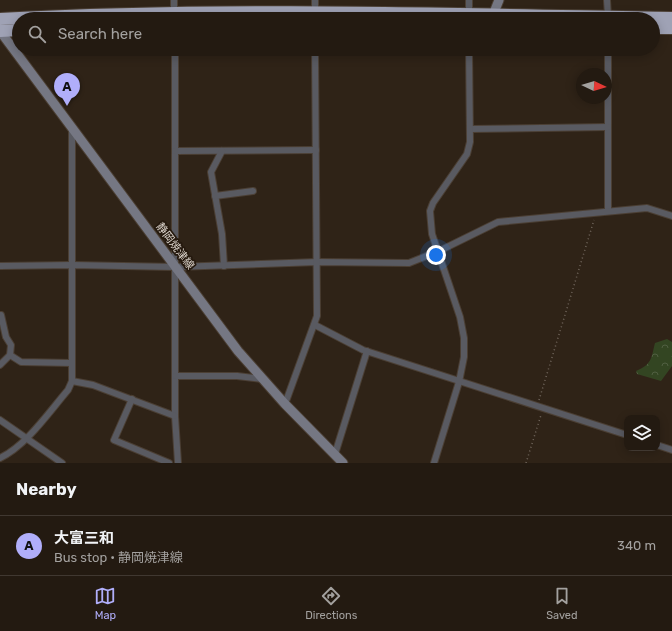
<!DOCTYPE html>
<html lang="en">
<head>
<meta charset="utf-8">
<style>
	body { margin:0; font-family:Rubik,"Noto Sans JP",sans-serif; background:#2f271f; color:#f1f3f6 }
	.controls { position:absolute; right:12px; bottom:12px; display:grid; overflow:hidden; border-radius:8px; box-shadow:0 2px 10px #0003 }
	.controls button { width:36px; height:36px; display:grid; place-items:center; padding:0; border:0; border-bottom:1px solid #403831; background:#231a11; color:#f1f3f6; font:20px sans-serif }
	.compass { position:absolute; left:576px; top:68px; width:36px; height:36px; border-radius:50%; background:#231a11; box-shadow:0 2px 10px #0003; rotate:94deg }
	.you { position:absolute; left:436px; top:255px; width:14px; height:14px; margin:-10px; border:3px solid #fff; border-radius:50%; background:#1a73e8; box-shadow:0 0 0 6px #1a73e833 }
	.badge { display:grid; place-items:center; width:26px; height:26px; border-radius:50%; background:#b0aefa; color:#111; font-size:13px; font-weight:700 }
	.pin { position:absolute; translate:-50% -33px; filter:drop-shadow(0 1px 2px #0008) }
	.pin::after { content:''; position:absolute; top:21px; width:14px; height:12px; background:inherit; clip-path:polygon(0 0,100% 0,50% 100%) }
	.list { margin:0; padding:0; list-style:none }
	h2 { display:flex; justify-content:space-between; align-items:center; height:52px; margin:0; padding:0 16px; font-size:17px }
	h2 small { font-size:13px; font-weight:400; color:#a3a19f }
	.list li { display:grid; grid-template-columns:26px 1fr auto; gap:12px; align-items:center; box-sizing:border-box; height:60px; padding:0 16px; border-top:1px solid #403831 }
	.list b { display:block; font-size:15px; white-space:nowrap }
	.list p { margin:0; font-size:13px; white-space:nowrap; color:#a3a19f }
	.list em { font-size:13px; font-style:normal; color:#a3a19f }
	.icon { flex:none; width:22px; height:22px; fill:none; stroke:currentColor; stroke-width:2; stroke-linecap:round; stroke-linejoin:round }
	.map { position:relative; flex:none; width:672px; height:463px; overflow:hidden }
	.search { position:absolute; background:#231a11; box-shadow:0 2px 10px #0003; left:12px; right:12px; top:12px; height:44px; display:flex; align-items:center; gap:10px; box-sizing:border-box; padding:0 14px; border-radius:22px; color:#a3a19f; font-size:15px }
	.sheet { height:112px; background:#231a11 }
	nav { display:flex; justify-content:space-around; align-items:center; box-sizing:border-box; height:56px; border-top:1px solid #403831; background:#231a11; font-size:11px; color:#a3a19f }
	nav a { display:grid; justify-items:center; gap:2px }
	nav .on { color:#b0aefa }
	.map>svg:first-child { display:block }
	.forest { fill:url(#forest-crowns) }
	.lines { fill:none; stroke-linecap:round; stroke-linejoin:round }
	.street-casing { stroke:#4b3f34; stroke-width:8 }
	.secondary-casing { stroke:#4b3f34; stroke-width:11 }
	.highway-casing { stroke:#4b3f34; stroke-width:14 }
	.path { stroke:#72675d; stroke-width:1.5; stroke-dasharray:1 3; stroke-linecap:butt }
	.street { stroke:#595a61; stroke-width:6 }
	.secondary { stroke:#757783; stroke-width:9 }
	.highway { stroke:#9fa2b5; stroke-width:12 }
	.labels { text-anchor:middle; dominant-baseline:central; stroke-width:3.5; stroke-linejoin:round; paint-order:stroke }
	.street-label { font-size:11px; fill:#ddd5cd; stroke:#25190e }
</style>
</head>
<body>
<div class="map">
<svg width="672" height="463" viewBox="0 0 672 463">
	<defs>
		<pattern id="forest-crowns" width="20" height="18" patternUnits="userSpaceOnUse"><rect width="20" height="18" fill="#334522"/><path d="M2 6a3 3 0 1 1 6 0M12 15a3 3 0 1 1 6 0" fill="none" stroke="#505f41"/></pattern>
	</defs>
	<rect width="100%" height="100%" fill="#2f2317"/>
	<!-- forest -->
	<path class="forest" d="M 667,339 L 672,342 L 672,366 L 661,381 L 637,374 L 636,371 C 652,364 651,359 655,343 Z"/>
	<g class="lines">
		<!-- street casing -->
		<g class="street-casing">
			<g id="street">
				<polyline points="174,0 174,12"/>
				<polyline points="315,0 315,11"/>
				<polyline points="469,0 469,15"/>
				<polyline points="607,0 608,16"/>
				<polyline points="175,49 175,416 178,463"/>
				<polyline points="608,49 608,211"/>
				<polyline points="470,129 608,127"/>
				<polyline points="175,151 316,150"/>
				<polyline points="222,151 211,172 222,234 224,266"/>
				<polyline points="215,196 253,191"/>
				<polyline points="0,266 72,265 175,267 317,262 409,263 439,251 498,222 647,208 672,216"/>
				<polyline points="315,325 363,350 627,435"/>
				<polyline points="10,355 21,362 72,363"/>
				<polyline points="0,365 10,355 11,345 6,337 1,315"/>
				<polyline points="176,376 237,376 262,379"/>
				<polyline points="72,381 93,385 175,416"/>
				<polyline points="132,399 114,440 169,463"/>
				<polyline points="285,404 317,316 315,49"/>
				<polyline points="0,420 62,463"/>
				<polyline points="657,445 672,450"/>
				<polyline points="335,454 367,351"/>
				<path d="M 0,458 C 26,446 49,412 68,390 L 72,381 L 72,129"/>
				<polyline points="434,463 459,382 464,357 464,338 460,317 432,234 430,211 433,203 467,154 470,142 469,49"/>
			</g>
		</g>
		<!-- secondary casing -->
		<g class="secondary-casing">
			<g id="secondary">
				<polyline points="493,15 499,0"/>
				<polyline points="0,31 238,351 285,404 343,463"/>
			</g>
		</g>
		<!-- highway casing -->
		<g class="highway-casing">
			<g id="highway">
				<path d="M 0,19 C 224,7 448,14 672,18"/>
				<polyline points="653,28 672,28"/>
				<polyline points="0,31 19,30"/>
			</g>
		</g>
		<!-- path -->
		<g class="path">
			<polyline points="539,400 594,220"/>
			<polyline points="526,463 541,415"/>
		</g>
		<!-- street -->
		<use href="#street" class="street"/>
		<!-- secondary -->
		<use href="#secondary" class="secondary"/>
		<!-- highway -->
		<use href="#highway" class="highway"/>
	</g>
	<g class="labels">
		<!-- street labels -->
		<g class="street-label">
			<text transform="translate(175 246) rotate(53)">静岡焼津線</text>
		</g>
	</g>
</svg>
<div class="controls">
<button><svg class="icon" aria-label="layers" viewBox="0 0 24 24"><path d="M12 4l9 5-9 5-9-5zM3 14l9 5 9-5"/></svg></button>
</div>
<svg class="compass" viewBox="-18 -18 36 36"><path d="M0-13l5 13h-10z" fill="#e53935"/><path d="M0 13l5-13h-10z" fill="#a3a19f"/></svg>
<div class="you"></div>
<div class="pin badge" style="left:67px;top:106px">A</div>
<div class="search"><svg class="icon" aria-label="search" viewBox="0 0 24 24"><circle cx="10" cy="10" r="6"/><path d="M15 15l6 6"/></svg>Search here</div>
</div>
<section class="sheet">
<h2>Nearby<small></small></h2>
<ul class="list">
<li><span class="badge">A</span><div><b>大富三和</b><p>Bus stop · 静岡焼津線</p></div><em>340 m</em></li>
</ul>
</section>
<nav>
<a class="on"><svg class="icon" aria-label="map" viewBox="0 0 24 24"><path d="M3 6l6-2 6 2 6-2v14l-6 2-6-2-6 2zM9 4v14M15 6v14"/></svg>Map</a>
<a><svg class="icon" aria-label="directions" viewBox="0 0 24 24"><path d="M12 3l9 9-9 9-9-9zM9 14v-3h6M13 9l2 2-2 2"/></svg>Directions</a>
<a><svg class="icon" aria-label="saved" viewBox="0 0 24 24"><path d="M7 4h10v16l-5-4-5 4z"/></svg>Saved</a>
</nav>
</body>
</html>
